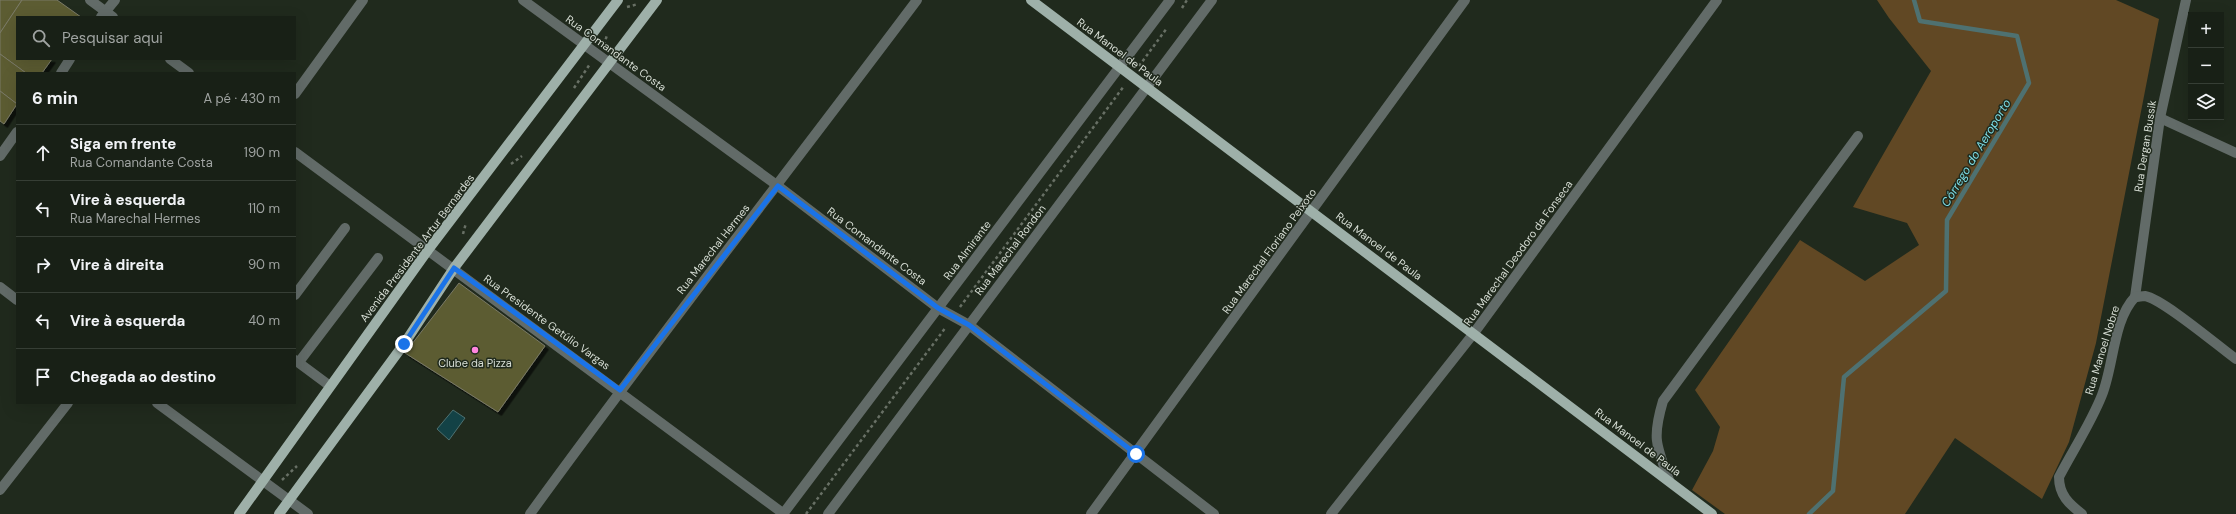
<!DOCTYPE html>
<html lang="pt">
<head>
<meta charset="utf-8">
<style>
	body { margin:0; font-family:"DM Sans",sans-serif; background:#21281f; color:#f1f3f6 }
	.controls { position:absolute; right:12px; top:12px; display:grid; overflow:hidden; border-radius:0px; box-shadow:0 4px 16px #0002 }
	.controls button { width:36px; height:36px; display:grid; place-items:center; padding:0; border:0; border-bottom:1px solid #363e35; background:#182016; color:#f1f3f6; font:20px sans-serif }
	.stop { position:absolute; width:12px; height:12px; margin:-9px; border:3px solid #1a73e8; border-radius:50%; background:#fff }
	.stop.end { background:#1a73e8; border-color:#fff; box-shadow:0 1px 4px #0008 }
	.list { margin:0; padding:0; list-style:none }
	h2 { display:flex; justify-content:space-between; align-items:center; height:52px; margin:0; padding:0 16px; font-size:17px }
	h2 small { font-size:13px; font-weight:400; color:#9fa3a1 }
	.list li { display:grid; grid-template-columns:26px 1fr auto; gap:12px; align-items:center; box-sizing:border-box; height:56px; padding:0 16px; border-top:1px solid #363e35 }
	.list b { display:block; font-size:15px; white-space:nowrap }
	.list p { margin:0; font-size:13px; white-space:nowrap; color:#9fa3a1 }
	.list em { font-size:13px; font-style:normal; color:#9fa3a1 }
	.icon { flex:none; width:22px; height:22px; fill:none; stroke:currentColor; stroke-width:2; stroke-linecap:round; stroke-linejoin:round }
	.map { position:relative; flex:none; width:2236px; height:514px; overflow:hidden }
	.search { position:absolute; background:#182016; box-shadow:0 4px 16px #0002; left:16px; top:16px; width:280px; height:44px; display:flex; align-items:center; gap:10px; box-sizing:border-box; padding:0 14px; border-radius:0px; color:#9fa3a1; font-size:15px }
	.panel { position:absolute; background:#182016; box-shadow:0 4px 16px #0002; left:16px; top:72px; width:280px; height:332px; border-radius:0px }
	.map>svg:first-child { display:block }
	.forest { fill:#614824 }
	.water { fill:#134246; stroke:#4e7171 }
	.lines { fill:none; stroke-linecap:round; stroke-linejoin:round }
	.stream { stroke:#4e7171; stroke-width:4.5 }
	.building { fill:#5c5b30; stroke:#7a7a67; filter:url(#shadow) }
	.path { stroke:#687065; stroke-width:2.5; stroke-dasharray:3 3; stroke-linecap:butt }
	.minor { stroke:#626b68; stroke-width:10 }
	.major { stroke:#9eb0a9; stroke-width:10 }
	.route { stroke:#1a73e8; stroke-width:5 }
	.poi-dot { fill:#ff85de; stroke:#202a1d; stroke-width:1.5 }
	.labels { text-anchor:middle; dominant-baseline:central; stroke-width:3; stroke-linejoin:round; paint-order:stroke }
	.street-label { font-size:11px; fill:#d7ded5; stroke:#202a1d }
	.poi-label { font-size:11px; fill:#d7ded5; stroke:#202a1d }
	.water-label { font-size:12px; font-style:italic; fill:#7ddde6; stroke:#202a1d }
</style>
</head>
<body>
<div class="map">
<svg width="2236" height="514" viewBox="0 0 2236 514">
	<defs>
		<filter id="shadow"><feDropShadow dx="3.5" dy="3.5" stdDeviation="0" flood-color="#0009"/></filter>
	</defs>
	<rect width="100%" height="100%" fill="#202a1d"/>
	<!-- forest -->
	<polygon class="forest" points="1877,0 2116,0 2159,19 2096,343 2069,442 2042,499 1955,438 1905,514 1725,514 1692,490 1713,451 1720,427 1695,390 1800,240 1865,281 1919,245 1907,223 1853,207 1931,71 1889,18"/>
	<!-- water -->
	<polygon class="water" points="453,410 465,418 449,440 437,429"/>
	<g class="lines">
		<!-- stream -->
		<polyline class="stream" points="1809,514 1833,491 1844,377 1946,291 1947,220 2029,83 2017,36 1920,21 1914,0"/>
	</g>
	<!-- building -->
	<g class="building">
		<polygon points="0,0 22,0 0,33"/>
		<polygon points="22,0 57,0 81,17 17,17 17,59 52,59 42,73 26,73 0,54 0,33"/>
		<polygon points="0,54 26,73 17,73 17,104 0,91"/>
		<polygon points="0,91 17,104 4,124 0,121"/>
		<polygon points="459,283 545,346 498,412 405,353"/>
	</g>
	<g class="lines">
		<!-- path -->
		<g class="path">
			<polyline points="627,7 638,4"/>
			<polyline points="1182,8 1187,0"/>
			<polyline points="604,45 607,35"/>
			<polyline points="1139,66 1167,28"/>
			<polyline points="574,88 590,64"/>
			<polyline points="511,164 522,156"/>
			<polyline points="463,234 466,223"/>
			<polyline points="960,307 1124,86"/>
			<polyline points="282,480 297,466"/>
			<polyline points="806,514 946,327"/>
		</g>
		<!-- minor -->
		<g class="minor">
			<polyline points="90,0 113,17"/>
			<polyline points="523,0 778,186 938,308 969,325 1214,514"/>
			<polyline points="101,17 115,0"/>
			<polyline points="170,59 189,73"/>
			<polyline points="61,73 70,59"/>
			<polyline points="295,94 363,0"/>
			<polyline points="2160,118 2236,153"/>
			<polyline points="295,152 784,514"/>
			<polyline points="0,156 17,132"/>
			<polyline points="0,287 17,300"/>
			<polyline points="295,295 345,228"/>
			<polyline points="2135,297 2160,118 2186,0"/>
			<polyline points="295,360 330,386"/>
			<polyline points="299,362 378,258"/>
			<polyline points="157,403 308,514"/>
			<path d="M 1669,480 C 1656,445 1652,438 1663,401 L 1858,136"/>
			<polyline points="0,490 68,403"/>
			<path d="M 530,514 C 656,340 788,172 917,0"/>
			<polyline points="783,514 1170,0"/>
			<polyline points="828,514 1212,0"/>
			<polyline points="1091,514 1465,0"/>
			<polyline points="1331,514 1474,333 1717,0"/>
			<path d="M 2082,514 C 2069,504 2059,495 2059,477 C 2073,450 2091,423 2102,395 C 2114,365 2113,320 2135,297 C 2138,297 2142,296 2145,296 C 2163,299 2218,346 2236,359"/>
		</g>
		<!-- major -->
		<g class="major">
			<polyline points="1031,0 1712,514"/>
			<polyline points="239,514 428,250 618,0"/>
			<polyline points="279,514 404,344 454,268 657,0"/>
		</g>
	</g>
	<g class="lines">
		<!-- route -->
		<polyline class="route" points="404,344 454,268 620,390 778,186 938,308 969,325 1136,454"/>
	</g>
	<!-- markers -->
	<circle class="poi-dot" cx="475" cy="350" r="4"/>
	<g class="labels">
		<!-- street labels -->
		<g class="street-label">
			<text transform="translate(1120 52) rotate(37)">Rua Manoel de Paula</text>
			<text transform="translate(616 53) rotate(36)">Rua Comandante Costa</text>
			<text transform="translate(2145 146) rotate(-81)">Rua Dergan Bussik</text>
			<text transform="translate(877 246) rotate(37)">Rua Comandante Costa</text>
			<text transform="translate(1379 246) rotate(37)">Rua Manoel de Paula</text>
			<text transform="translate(417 248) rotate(-53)">Avenida Presidente Artur Bernardes</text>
			<text transform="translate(713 249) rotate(-52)">Rua Marechal Hermes</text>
			<text transform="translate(967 250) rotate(-53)">Rua Almirante</text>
			<text transform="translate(1010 250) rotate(-53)">Rua Marechal Rondon</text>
			<text transform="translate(1269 251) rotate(-54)">Rua Marechal Floriano Peixoto</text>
			<text transform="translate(1518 253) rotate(-54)">Rua Marechal Deodoro da Fonseca</text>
			<text transform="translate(547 322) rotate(36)">Rua Presidente Getúlio Vargas</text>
			<text transform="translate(2102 350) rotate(-73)">Rua Manoel Nobre</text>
			<text transform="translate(1638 442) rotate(37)">Rua Manoel de Paula</text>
		</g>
		<!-- poi labels -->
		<g class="poi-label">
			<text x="475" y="363">Clube da Pizza</text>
		</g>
		<!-- water labels -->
		<g class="water-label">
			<text transform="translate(1976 153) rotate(-59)">Córrego do Aeroporto</text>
		</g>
	</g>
</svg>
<div class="controls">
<button>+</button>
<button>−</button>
<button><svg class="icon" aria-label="layers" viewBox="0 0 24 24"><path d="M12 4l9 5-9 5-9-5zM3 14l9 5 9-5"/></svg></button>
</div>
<div class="stop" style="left:1136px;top:454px"></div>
<div class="stop end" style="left:404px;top:344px"></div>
<div class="search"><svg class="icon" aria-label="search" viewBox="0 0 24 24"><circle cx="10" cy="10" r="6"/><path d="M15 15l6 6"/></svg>Pesquisar aqui</div>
<section class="panel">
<h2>6 min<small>A pé · 430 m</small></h2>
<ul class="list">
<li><svg class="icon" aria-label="ahead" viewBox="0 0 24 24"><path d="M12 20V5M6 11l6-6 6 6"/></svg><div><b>Siga em frente</b><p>Rua Comandante Costa</p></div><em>190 m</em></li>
<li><svg class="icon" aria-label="left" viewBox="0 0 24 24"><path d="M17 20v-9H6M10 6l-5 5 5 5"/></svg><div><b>Vire à esquerda</b><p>Rua Marechal Hermes</p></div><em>110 m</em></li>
<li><svg class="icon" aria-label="right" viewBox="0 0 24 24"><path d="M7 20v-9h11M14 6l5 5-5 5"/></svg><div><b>Vire à direita</b></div><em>90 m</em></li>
<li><svg class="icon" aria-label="left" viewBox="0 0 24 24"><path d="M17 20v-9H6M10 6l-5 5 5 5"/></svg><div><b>Vire à esquerda</b></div><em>40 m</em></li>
<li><svg class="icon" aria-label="arrive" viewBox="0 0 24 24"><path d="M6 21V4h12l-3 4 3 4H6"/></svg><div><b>Chegada ao destino</b></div></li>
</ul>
</section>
</div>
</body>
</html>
